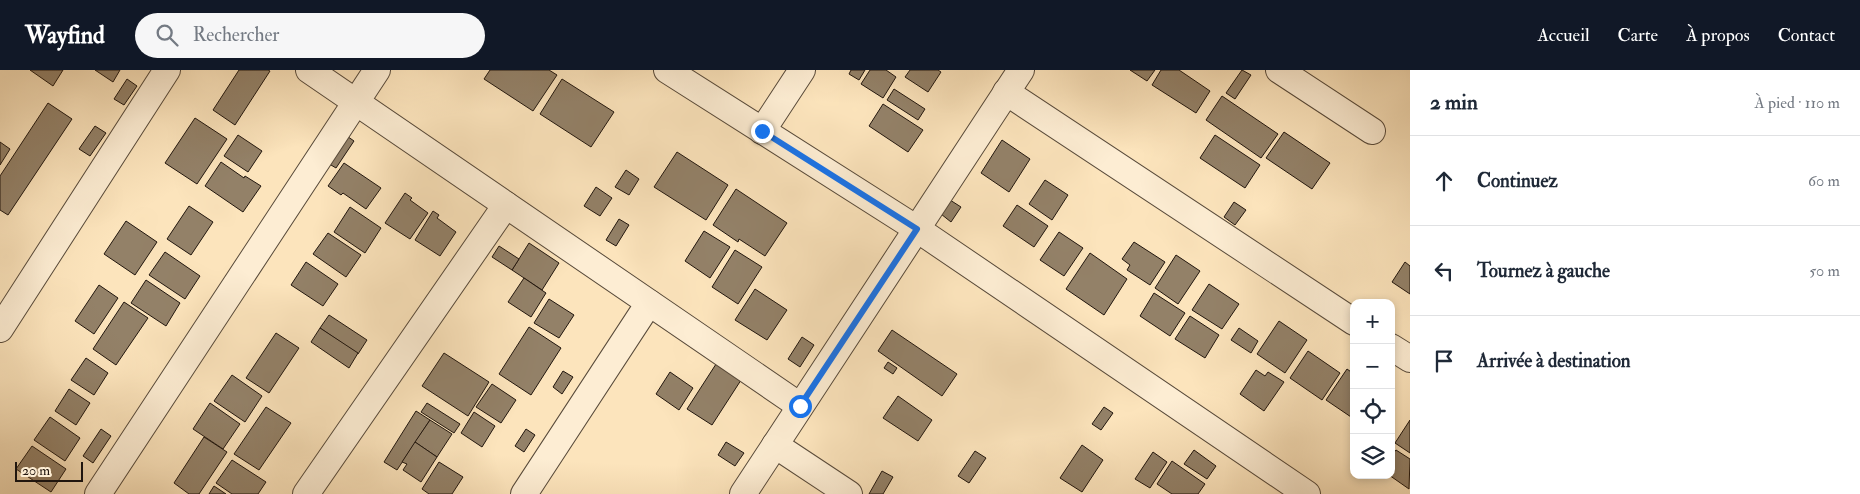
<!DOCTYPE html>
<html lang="fr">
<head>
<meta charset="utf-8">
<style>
	body { margin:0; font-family:"IM FELL Double Pica",serif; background:#f6f6f7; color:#1f2937 }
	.controls { position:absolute; right:15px; bottom:15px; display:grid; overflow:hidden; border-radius:10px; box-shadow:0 2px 8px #0003 }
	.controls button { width:45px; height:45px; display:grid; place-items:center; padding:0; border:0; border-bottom:1px solid #e0e1e3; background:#fff; color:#1f2937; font:25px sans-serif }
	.scale { position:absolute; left:15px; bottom:12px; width:68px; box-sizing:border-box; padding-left:5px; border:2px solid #21160e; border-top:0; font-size:14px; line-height:18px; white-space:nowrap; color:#21160e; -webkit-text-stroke:4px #fdedd3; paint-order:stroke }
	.stop { position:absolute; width:15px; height:15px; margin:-11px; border:4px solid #1a73e8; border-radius:50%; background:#fff }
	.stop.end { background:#1a73e8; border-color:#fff; box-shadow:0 1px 5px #0008 }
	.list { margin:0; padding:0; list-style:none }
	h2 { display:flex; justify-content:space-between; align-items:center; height:65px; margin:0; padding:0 20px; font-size:21px }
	h2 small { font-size:16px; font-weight:400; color:#747a83 }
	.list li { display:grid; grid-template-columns:32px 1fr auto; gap:15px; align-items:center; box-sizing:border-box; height:90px; padding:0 20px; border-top:1px solid #e0e1e3 }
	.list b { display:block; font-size:19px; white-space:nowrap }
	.list em { font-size:16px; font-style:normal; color:#747a83 }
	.icon { flex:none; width:28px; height:28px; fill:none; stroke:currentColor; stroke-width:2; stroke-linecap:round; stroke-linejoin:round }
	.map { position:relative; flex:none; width:1410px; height:424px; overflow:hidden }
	header { display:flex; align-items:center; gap:30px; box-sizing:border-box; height:70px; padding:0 25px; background:#111827; color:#fff }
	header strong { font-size:24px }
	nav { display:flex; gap:28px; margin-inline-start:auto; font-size:18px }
	.search { width:350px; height:45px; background:#f6f6f7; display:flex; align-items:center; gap:12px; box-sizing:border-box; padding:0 18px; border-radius:28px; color:#747a83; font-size:19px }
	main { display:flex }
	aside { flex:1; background:#fff }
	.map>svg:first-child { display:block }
	.building { fill:#938168; stroke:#21160e }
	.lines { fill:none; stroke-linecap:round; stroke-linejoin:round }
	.street-casing { stroke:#584a3a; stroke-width:28 }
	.street { stroke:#fdedd3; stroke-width:26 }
	.route { stroke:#1a73e8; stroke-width:6 }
</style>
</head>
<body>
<header>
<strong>Wayfind</strong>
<div class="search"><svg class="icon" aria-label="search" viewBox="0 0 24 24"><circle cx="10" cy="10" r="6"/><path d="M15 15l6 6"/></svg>Rechercher</div>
<nav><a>Accueil</a><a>Carte</a><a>À propos</a><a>Contact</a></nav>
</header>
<main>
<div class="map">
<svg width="1410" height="424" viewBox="0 0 1410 424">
	<rect width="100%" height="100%" fill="#fce4bc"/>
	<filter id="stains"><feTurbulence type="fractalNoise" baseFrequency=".004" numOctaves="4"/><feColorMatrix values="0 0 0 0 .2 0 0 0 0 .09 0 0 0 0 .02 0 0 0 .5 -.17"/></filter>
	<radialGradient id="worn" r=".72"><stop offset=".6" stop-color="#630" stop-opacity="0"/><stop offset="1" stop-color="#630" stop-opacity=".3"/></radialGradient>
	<!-- building -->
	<g class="building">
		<polygon points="30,0 63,0 53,16"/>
		<polygon points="95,0 120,0 113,12"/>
		<polygon points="239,0 268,0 270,1 235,55 213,40"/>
		<polygon points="490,0 549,0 557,5 533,41 484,9"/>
		<polygon points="851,0 865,0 859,10 849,4"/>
		<polygon points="870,0 886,0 896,7 883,28 861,14"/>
		<polygon points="910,0 938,0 941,2 928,22 905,7"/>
		<polygon points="1130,0 1155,0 1147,11"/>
		<polygon points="1161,0 1179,0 1210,21 1196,43 1152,15"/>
		<polygon points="1242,0 1251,5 1235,29 1226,23"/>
		<polygon points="127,9 137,16 124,35 114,29"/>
		<polygon points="562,9 614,42 591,77 540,44"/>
		<polygon points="894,19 925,39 918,50 887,30"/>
		<polygon points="1222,26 1278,64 1261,88 1206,50"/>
		<polygon points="48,33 72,49 8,145 0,140 0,106"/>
		<polygon points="883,34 923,60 908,82 869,56"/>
		<polygon points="195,48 227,69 197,114 165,93"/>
		<polygon points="95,56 106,63 90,86 79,79"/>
		<polygon points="1284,62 1330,93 1312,119 1266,88"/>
		<polygon points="344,64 354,71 336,98 326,92"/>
		<polygon points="238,65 262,81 248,102 224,86"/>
		<polygon points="1215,65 1260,95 1245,118 1200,88"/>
		<polygon points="1002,70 1030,89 1009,122 981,103"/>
		<polygon points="0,72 10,79 0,95"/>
		<polygon points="677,82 728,115 706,150 654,117"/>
		<polygon points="221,92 244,108 245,106 261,116 243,142 205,116"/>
		<polygon points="344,93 381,118 366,139 343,123 341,125 328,116"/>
		<polygon points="626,100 639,109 629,125 615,117"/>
		<polygon points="1045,110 1068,125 1052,150 1029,134"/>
		<polygon points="596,117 612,128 600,146 584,136"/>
		<polygon points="736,119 787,153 765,186 739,169 738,172 713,155"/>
		<polygon points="405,123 412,128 410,130 428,143 410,169 385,153"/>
		<polygon points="950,130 961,137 951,152 941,144"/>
		<polygon points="1234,132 1246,140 1235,155 1224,147"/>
		<polygon points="1017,135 1048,156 1034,177 1003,156"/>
		<polygon points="189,136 213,152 191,185 167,169"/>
		<polygon points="350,137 381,158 365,183 334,162"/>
		<polygon points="433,141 439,145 437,148 456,162 440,186 415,170"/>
		<polygon points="619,149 629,155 616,176 606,170"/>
		<polygon points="126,151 157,172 135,205 104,184"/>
		<polygon points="704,161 730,177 710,208 685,191"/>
		<polygon points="1059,162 1083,178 1064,206 1040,190"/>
		<polygon points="328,163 361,185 346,207 313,184"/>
		<polygon points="1134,172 1165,192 1150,215 1127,200 1130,195 1122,189"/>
		<polygon points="529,173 559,193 542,220 512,200"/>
		<polygon points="499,176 519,189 512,200 492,187"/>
		<polygon points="735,180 762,197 738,234 712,217"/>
		<polygon points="165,182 200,206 185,229 149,205"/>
		<polygon points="1090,183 1127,209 1104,245 1066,219"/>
		<polygon points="1176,185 1200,201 1178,234 1155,218"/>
		<polygon points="306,192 338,214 323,236 291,215"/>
		<polygon points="1405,192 1410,196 1410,224 1392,212"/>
		<polygon points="524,208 546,223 531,247 508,232"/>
		<polygon points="146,210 180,233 166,256 131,233"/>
		<polygon points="1209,214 1239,234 1222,259 1192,240"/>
		<polygon points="99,215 118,228 94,264 75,251"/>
		<polygon points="755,219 787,240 767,270 735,250"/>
		<polygon points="1154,223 1185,243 1170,266 1140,246"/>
		<polygon points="549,229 574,245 559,268 534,253"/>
		<polygon points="124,232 148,248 116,295 93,279"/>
		<polygon points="329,245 367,270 358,284 320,258"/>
		<polygon points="1190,246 1219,265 1205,288 1175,269"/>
		<polygon points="1279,251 1307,270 1285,303 1257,284"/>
		<polygon points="529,257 561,278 531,325 499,304"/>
		<polygon points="320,258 358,283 349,298 311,272"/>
		<polygon points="1239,258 1258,271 1251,283 1231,270"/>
		<polygon points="892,260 957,304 942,326 878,281"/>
		<polygon points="276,263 299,278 269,323 246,308"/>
		<polygon points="802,267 814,275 800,297 788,289"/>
		<polygon points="1308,281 1340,303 1322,330 1290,308"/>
		<polygon points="444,283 489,312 468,346 422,316"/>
		<polygon points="86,288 108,303 94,325 71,310"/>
		<polygon points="718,291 743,307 712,355 687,339"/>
		<polygon points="888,292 897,298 893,304 884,298"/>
		<polygon points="1347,299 1354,304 1354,349 1326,330"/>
		<polygon points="1256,300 1265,306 1268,302 1284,312 1264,341 1240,324"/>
		<polygon points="563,301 573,307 562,324 553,317"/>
		<polygon points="670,302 693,318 679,340 656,324"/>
		<polygon points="232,305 262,326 245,352 214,331"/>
		<polygon points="492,314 516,330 501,353 476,337"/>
		<polygon points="69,319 90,333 76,355 55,341"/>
		<polygon points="898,326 932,350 918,371 883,348"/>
		<polygon points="210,333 240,354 223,379 193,359"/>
		<polygon points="427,333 460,354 454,363 421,342"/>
		<polygon points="266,337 291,353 259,400 234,384"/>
		<polygon points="1104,337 1113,343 1101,360 1092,354"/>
		<polygon points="416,341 430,350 397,400 384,392"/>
		<polygon points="474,342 495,356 482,377 461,363"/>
		<polygon points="50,347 80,368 65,391 34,370"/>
		<polygon points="430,350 452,364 437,387 415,372"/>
		<polygon points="1410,350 1410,383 1395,373"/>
		<polygon points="101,359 111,366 93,393 83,386"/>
		<polygon points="526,359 535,365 524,382 515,376"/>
		<polygon points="204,367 227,382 199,424 189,424 174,413"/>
		<polygon points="415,372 437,387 421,412 403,400 407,394 402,392"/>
		<polygon points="726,372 744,383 735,396 718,385"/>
		<polygon points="1082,375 1103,390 1082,422 1060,408"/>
		<polygon points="32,376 66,399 51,422 16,399"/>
		<polygon points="1194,380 1216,396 1207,409 1184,394"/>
		<polygon points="1396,380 1410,389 1409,419 1389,405 1391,405 1391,386"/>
		<polygon points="975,381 986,388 969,413 958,406"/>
		<polygon points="1153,382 1167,392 1150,418 1135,409"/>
		<polygon points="232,390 266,412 258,424 232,424 216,413"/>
		<polygon points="1172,391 1205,414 1198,424 1172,424 1157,414"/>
		<polygon points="439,392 463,407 452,424 429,424 422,419"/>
		<polygon points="882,401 893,407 883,424 869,424"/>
		<polygon points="214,416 226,424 209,424"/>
	</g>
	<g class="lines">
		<!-- street casing -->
		<g class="street-casing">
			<g id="street">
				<polyline points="309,0 800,336"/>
				<polyline points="667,0 917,159 1307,424"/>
				<polyline points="1279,0 1372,61"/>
				<polyline points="1006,22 1354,252"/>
				<polyline points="762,61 802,0"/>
				<polyline points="0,259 167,0"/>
				<polyline points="1391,277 1410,289"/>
				<polyline points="775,375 849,424"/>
				<polyline points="98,424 377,0"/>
				<polyline points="306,424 506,135"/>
				<polyline points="524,424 649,233"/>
				<polyline points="743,424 1021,0"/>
			</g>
		</g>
		<!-- street -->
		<use href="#street" class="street"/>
	</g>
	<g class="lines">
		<!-- route -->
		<polyline class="route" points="762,61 917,159 800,336"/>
	</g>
	<rect width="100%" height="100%" filter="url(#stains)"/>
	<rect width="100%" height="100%" fill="url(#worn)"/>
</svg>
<div class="controls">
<button>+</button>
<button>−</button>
<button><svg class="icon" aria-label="locate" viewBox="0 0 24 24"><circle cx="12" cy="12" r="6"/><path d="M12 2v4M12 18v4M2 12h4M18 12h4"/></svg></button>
<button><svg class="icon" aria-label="layers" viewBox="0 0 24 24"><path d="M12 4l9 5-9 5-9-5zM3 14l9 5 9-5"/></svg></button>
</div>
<div class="scale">20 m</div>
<div class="stop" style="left:800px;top:336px"></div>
<div class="stop end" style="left:762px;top:61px"></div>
</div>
<aside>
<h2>2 min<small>À pied · 110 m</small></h2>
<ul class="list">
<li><svg class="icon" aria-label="ahead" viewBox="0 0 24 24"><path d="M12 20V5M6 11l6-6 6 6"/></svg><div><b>Continuez</b></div><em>60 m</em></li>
<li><svg class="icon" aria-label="left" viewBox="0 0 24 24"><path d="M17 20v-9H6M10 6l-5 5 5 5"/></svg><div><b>Tournez à gauche</b></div><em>50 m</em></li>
<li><svg class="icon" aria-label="arrive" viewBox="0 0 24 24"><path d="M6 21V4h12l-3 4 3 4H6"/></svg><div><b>Arrivée à destination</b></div></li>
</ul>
</aside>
</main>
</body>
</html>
